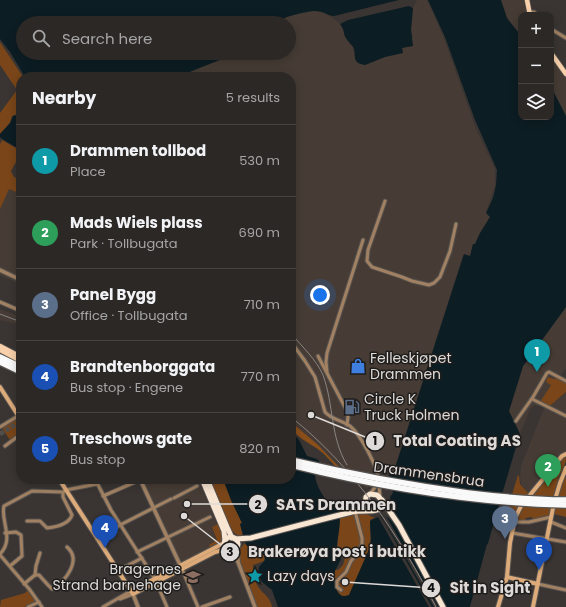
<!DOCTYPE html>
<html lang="en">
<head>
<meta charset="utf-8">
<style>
	body { margin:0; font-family:Poppins,sans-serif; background:#34302e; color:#f1f3f6 }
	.controls { position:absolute; right:12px; top:12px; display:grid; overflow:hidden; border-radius:8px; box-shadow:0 2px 10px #0003 }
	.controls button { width:36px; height:36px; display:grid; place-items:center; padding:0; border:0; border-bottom:1px solid #484443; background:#2c2826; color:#f1f3f6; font:20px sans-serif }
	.you { position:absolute; left:320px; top:295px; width:14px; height:14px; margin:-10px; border:3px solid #fff; border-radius:50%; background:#1a73e8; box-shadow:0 0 0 6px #1a73e833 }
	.badge { display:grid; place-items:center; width:26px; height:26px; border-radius:50%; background:#d6ab8b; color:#fff; font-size:13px; font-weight:700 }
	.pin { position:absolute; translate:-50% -33px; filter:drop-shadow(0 1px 2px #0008) }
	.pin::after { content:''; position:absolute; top:21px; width:14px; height:12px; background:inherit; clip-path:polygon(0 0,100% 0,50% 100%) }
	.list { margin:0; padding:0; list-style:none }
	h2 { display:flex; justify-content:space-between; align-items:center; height:52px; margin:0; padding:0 16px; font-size:17px }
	h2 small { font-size:13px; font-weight:400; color:#a6a6a7 }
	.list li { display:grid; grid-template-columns:26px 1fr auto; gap:12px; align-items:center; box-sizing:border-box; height:72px; padding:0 16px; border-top:1px solid #484443 }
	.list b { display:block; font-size:15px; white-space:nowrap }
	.list p { margin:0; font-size:13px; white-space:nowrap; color:#a6a6a7 }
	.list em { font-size:13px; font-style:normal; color:#a6a6a7 }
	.icon { flex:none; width:22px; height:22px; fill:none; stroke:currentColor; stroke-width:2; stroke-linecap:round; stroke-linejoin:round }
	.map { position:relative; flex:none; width:566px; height:607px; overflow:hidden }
	.search { position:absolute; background:#2c2826; box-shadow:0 2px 10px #0003; left:16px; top:16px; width:280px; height:44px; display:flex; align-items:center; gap:10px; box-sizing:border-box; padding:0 14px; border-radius:22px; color:#a6a6a7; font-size:15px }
	.panel { position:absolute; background:#2c2826; box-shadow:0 2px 10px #0003; left:16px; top:72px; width:280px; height:412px; border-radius:16px }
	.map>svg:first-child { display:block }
	.built { fill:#463c35 }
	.green { fill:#7a4619 }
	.forest { fill:#8b4f1a }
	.water { fill:#0c1d23 }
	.pier { fill:#3a3532 }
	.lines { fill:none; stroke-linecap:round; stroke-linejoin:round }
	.primary-tunnel { stroke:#524e4b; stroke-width:4.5; stroke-dasharray:4.5 2; stroke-linecap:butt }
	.minor-casing { stroke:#575350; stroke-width:5 }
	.tertiary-casing { stroke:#575350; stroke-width:5.5 }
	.secondary-casing { stroke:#575350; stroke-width:6 }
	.primary-casing { stroke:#575350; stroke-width:6 }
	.trunk-casing { stroke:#575350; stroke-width:7 }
	.motorway-casing { stroke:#575350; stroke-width:8 }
	.minor { stroke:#a18162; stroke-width:3 }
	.tertiary { stroke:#a18162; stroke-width:3.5 }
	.secondary { stroke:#ddaa79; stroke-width:4 }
	.primary { stroke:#f8d1ab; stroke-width:4.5 }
	.trunk { stroke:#f8e5d2; stroke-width:5 }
	.motorway { stroke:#f9f9f9; stroke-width:5.5 }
	.rail { stroke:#898583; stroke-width:1 }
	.motorway-bridge-casing { stroke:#575350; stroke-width:8; stroke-linecap:butt }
	.motorway-bridge { stroke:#f9f9f9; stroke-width:5.5 }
	.labels { text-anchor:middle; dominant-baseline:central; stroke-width:3; stroke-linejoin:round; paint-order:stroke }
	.poi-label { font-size:14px; fill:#dddad8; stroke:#1f1d1c; text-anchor:start }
	.street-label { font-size:14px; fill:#dddad8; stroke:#1f1d1c }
	.leader { fill:none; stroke:#dddad8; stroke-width:1.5 }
	.callout-dot { fill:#dddad8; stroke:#1f1d1c; stroke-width:1.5 }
	.mark-label { font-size:12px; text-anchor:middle; font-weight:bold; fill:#111 }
	.callout-label { font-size:15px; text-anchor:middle; font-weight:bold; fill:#dddad8; stroke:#1f1d1c; stroke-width:3; stroke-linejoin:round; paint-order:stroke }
</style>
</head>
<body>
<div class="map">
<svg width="566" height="607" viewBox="0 0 566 607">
	<rect width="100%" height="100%" fill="#3a3532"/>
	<!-- built -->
	<g class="built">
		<polygon points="417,0 427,0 443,36 476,129 495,169 495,185 486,213 490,217 480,233 475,244 473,244 470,256 463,255 393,474 379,469 373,472 375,478 372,484 366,489 354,472 337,468 320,450 298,436 291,426 291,77 177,77 237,53 289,53 289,23 282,23 282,19 285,17 312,11 326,13 340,24 344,31 345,37 353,47 355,59 362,64 365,65 385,57 403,53 402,48 413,37 411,30 413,8"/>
		<polygon points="501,0 523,0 528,15 521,15 521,33 515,28 507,18"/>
		<polygon points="551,56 566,77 566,116 551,87"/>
		<polygon points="0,183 21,193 21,285 0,275"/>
		<polygon points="566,307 566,368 559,377 554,379 549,377 551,385 538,406 535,405 530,409 520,434 509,412 523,367"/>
		<polygon points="0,309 21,317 21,325 0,320"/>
		<polygon points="566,393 566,454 529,494 521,484 520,476 521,466 545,406 551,405"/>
		<polygon points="140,479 198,479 217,525 212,527 218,544 181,566"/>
	</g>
	<!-- green -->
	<g class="green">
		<polygon points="0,42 23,77 21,77 21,108 17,114 12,116 10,123 0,134 0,113 17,90 0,65"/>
		<polygon points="2,140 21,151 21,153 11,171 14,177 21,181 21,194 9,189 0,209 0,144"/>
		<polygon points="548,377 554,379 559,377 566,381 566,392 551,405 545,406 540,402 551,385 546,382"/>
		<polygon points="21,416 21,432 10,440 2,428"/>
		<path d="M 566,457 C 566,465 562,470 559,477 C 555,489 553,503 551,515 L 533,520 L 532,517 L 525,518 L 526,521 L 516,521 L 522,507 L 563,458 Z"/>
		<polygon points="518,475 519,476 520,484 529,494 515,515 504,521"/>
		<polygon points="564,478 566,478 566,517 554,514 561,483"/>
		<polygon points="209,479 223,479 231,500 242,523 240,524 243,537 237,535 231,530"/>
		<path d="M 364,513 L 375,518 L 371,519 C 368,525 372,538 370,547 C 366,563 357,578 350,593 L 349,595 L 342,597 C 333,590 335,580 335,570 L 338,570 L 343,565 L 345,558 L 342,552 L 337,549 L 340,518 Z"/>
		<path d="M 218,524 C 221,531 224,536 221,543 L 210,547 L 209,545 L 217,540 L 212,527 Z"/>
		<path d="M 245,543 L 246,545 L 261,552 L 265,558 L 264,561 L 253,565 C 253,573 254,581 259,588 C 264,594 271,599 272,607 L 256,607 L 239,559 L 239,550 Z"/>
		<polygon points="28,590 35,600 34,603 24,607 0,607 1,600 25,593"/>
	</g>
	<!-- forest -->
	<path class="forest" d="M 291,422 L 318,445 L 339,467 L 337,468 C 331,462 326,455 319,450 C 309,442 291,436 291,422 Z"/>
	<!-- water -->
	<g class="water">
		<path d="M 0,0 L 399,0 L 334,16 C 328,16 323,11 316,11 C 312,10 287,16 285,18 C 282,19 282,20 282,23 L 23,23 L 23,53 L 237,53 L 177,77 L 25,77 L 10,52 L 0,39 Z"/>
		<path d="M 428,0 L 501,0 L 507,18 L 521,36 L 521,117 L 551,117 L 551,87 L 566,116 L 566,307 L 523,366 L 509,411 L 520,434 C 502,493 486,550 470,607 L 278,607 L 272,590 L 262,582 L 258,573 L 259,567 L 265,560 L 264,555 L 246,545 L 240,524 L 242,523 L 231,500 L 223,479 L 291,479 L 291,431 L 299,440 L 307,456 L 317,459 L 320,462 C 307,473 322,496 330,505 L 334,505 C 345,513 337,535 337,547 C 338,551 340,555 341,559 C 339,563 337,567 335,571 C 333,579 335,601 349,595 L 370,547 L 371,538 L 370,521 C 378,515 385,518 392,510 L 390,497 L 393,493 L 389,477 L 389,473 L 393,474 L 464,254 L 470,256 L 473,244 L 475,244 L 480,233 L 490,217 L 486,213 L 493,198 L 496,185 L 497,170 L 475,120 L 445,37 Z"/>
		<path d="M 409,6 L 413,8 L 411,30 L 413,46 L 402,48 L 403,53 L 385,57 L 365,65 C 352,63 356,57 354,49 C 352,44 348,42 346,38 C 343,34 345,30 340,24 L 348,20 Z"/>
		<polygon points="21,109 21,150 2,139 0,137 0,134 10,123 13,116 18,115"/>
	</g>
	<!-- pier -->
	<g class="pier">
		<polygon points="390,504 445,607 440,607 398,530 393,522 386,516 438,607 434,607 397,542 380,515 386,514 390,510"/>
		<polygon points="377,515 379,515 386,525 432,607 429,607"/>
		<polygon points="487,544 490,546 482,566 472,607 470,607"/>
	</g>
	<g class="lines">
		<!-- primary-tunnel -->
		<polyline class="primary-tunnel" points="0,434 21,421"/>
		<!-- minor casing -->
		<g class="minor-casing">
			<g id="minor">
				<polyline points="529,12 534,12 537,15"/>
				<polyline points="551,29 566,38"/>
				<polyline points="385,201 368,250 367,261 372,267 402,277 412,281 429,285 434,283 440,277 450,251 456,224"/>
				<polyline points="0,302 21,311"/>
				<path d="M 291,342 L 305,361 L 315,377 L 325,412 C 332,420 342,420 350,426 C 360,434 378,467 378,479"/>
				<polyline points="318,356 347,411 348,417 347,425"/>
				<polyline points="327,372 326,362 327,353 363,240"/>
				<polyline points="532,399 566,416"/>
				<polyline points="516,421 533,397 547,373 549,372 566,381"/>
				<polyline points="0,427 18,416"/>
				<polyline points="5,446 21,434"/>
				<polyline points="95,479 111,510 155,579 167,607"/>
				<polyline points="379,485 380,497"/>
				<polyline points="370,494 378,483"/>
				<polyline points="103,496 140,480"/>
				<polyline points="174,498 197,486"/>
				<path d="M 27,521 L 40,521 L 47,528 C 56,527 69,524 72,515 L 63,497 L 63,492"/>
				<polyline points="514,522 529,522 551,517"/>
				<polyline points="551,522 566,528"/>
				<polyline points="5,533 16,532 21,535 22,556 10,566"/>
				<polyline points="512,533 566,542"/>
				<polyline points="97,539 120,525 171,499"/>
				<polyline points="137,552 210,517"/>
				<path d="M 0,554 C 15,539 0,520 4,506 L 32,491 L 63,492 L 66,490 L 97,484"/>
				<polyline points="0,555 30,590 42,607"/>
				<polyline points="182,569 198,607"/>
				<polyline points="119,570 142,558"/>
				<polyline points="35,575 36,566 40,553"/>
				<path d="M 24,584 L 35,575 L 39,575 L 48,585 L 52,589 C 66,581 82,560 67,547"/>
				<polyline points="538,584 566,590"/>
				<polyline points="341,590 337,587 337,581 346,572 351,561 357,554 362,544 362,538 355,511"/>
				<polyline points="120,599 133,594"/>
				<polyline points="28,607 39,602"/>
				<polyline points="103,607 131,591"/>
				<polyline points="202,607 230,597"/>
			</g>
		</g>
		<!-- tertiary casing -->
		<g class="tertiary-casing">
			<g id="tertiary">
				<polyline points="0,270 21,280"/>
				<polyline points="140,479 181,567"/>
				<polyline points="237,548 238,561"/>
				<polyline points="232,551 238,562 255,607"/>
				<polyline points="133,594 138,607"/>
			</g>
		</g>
		<!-- secondary casing -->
		<g class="secondary-casing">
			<g id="secondary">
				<polyline points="0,387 21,420"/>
				<polyline points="59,479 133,594 215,552 226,549"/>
				<polyline points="507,577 538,584"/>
				<polyline points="131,591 224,543"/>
				<polyline points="498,607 507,577 510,543 515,518 521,506 562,456 566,454"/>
				<polyline points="533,607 554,503 560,483 566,468"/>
			</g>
		</g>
		<!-- primary casing -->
		<g class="primary-casing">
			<g id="primary">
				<polyline points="527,0 530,15"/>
				<polyline points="551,53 566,74"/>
				<polyline points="0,346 21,357"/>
				<polyline points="0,350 21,361"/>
			</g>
		</g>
		<!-- trunk casing -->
		<g class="trunk-casing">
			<g id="trunk">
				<polyline points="202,479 224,531 225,541"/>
				<polyline points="207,479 227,527 232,538"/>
				<polyline points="382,500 399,525 443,607"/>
				<circle cx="231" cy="544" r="7"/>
				<path d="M 235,539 L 251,538 C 285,529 319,520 352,512 C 359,510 372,512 377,510 C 384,506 382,499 377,495 L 370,494 L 366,497 L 365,505 L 369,509"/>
			</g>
		</g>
		<!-- motorway casing -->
		<g class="motorway-casing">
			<g id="motorway">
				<polyline points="0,357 21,367"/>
				<polyline points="0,362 21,372"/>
			</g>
		</g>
		<!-- minor -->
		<use href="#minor" class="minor"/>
		<!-- tertiary -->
		<use href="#tertiary" class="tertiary"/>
		<!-- secondary -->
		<use href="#secondary" class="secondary"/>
		<!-- primary -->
		<use href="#primary" class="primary"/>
		<!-- trunk -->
		<use href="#trunk" class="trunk"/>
		<!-- motorway -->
		<use href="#motorway" class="motorway"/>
		<!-- rail -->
		<g class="rail">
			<polyline points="0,314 21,322"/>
			<path d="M 291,333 C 302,347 316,359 323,375 C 334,405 330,437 347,465"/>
			<path d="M 291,417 C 355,468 399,535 436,607"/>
		</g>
		<!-- motorway-bridge casing -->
		<g class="motorway-bridge-casing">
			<g id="motorway-bridge">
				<path d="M 291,460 C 350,474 409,485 468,493 C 501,497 533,500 566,500"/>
				<path d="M 291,465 C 380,487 474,503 566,505"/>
			</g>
		</g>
		<!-- motorway-bridge -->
		<use href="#motorway-bridge" class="motorway-bridge"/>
	</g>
	<!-- icons -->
	<defs>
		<g id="shop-bare" transform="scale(1.2)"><path d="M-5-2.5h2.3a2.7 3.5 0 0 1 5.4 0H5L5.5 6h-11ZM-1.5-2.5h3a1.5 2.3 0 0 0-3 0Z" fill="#3f7fe0" stroke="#1f1d1c" stroke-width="2.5" paint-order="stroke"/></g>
		<g id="fuel-bare" transform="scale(1.2)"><path d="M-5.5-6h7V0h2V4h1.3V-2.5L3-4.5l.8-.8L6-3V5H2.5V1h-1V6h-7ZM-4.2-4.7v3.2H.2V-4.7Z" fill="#5c6f8a" stroke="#1f1d1c" stroke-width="2.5" paint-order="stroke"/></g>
		<g id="sight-bare" transform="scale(1.2)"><path d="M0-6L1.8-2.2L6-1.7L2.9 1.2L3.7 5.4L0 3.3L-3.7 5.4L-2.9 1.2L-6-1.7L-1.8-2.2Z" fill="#0f9aa8" stroke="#1f1d1c" stroke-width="2.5" paint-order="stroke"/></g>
		<g id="school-bare" transform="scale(1.2)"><path d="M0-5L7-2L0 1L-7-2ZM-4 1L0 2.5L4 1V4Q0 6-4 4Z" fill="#8d6e63" stroke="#1f1d1c" stroke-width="2.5" paint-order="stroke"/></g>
	</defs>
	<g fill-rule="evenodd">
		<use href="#shop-bare" x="358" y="366"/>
		<use href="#fuel-bare" x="352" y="407"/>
		<use href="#sight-bare" x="255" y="576"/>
		<use href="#school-bare" x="193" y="577"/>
	</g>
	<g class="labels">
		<!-- poi labels -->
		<g class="poi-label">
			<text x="370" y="358">Felleskjøpet<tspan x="370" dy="16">Drammen</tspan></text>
			<text x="364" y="399">Circle K<tspan x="364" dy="16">Truck Holmen</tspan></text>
			<text x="181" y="569" text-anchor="end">Bragernes<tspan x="181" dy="16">Strand barnehage</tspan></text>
			<text x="267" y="576">Lazy days</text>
		</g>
		<!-- street labels -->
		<g class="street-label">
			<text transform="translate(429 474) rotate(8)">Drammensbrua</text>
		</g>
	</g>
	<!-- callouts -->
	<path class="leader" d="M311 415L375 441M187 504L258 504M184 516L230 552M345 582L431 588"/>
	<g class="callout-dot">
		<circle cx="311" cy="415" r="4"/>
		<circle cx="187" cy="504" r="4"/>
		<circle cx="184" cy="516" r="4"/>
		<circle cx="345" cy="582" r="4"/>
		<circle cx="375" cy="441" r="10"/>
		<circle cx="258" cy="504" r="10"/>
		<circle cx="230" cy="552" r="10"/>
		<circle cx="431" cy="588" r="10"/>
	</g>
	<g class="mark-label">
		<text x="375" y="445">1</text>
		<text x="258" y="509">2</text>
		<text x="230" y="556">3</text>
		<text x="431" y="592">4</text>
	</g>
	<g class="callout-label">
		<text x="457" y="446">Total Coating AS</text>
		<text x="336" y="510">SATS Drammen</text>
		<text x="337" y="557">Brakerøya post i butikk</text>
		<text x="490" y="593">Sit in Sight</text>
	</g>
</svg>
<div class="controls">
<button>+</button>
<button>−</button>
<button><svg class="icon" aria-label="layers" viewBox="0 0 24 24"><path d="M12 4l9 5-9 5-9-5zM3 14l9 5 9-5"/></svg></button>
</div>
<div class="you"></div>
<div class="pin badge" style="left:537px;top:372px;background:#0f9aa8">1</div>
<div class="pin badge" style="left:548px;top:487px;background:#2e9e5b">2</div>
<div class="pin badge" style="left:505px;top:539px;background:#5c6f8a">3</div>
<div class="pin badge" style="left:105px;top:548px;background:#1a4fb4">4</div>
<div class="pin badge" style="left:539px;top:570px;background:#1a4fb4">5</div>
<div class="search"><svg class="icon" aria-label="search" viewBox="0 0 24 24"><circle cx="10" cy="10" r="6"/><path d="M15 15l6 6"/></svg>Search here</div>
<section class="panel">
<h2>Nearby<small>5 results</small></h2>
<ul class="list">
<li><span class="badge" style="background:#0f9aa8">1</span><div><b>Drammen tollbod</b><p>Place</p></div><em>530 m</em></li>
<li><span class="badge" style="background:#2e9e5b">2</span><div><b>Mads Wiels plass</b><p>Park · Tollbugata</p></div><em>690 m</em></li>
<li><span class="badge" style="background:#5c6f8a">3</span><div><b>Panel Bygg</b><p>Office · Tollbugata</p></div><em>710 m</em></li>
<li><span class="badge" style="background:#1a4fb4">4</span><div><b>Brandtenborggata</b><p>Bus stop · Engene</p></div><em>770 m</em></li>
<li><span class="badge" style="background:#1a4fb4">5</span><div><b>Treschows gate</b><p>Bus stop</p></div><em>820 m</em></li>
</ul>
</section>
</div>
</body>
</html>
